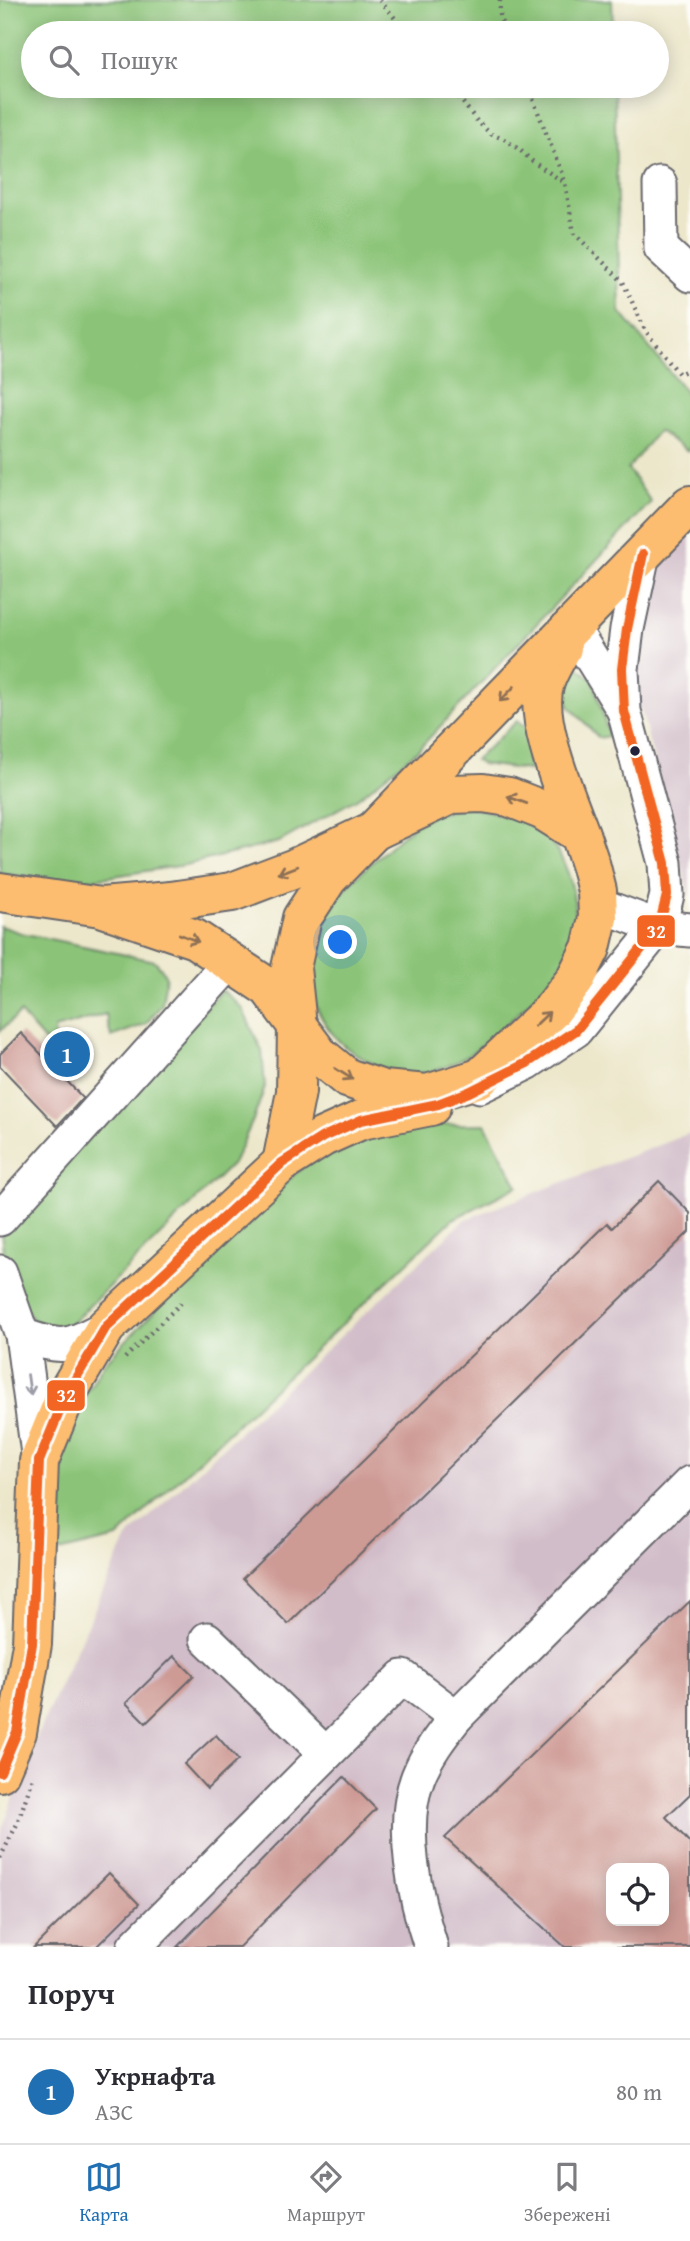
<!DOCTYPE html>
<html lang="uk">
<head>
<meta charset="utf-8">
<style>
	body { margin:0; font-family:"Gentium Book Plus",serif; background:#f7f7f7; color:#2b2b33 }
	.controls { position:absolute; right:21px; bottom:21px; display:grid; overflow:hidden; border-radius:14px; box-shadow:0 4px 18px #0003 }
	.controls button { width:63px; height:63px; display:grid; place-items:center; padding:0; border:0; border-bottom:2px solid #e1e1e2; background:#fff; color:#2b2b33; font:35px sans-serif }
	.you { position:absolute; left:341px; top:943px; width:24px; height:24px; margin:-18px; border:5px solid #fff; border-radius:50%; background:#1a73e8; box-shadow:0 0 0 10px #1a73e833 }
	.badge { display:grid; place-items:center; width:46px; height:46px; border-radius:50%; background:#1f6fb2; color:#fff; font-size:23px; font-weight:700 }
	.pin { position:absolute; translate:-50% -50%; border:4px solid #fff; box-shadow:0 2px 7px #0006 }
	.list { margin:0; padding:0; list-style:none }
	h2 { display:flex; justify-content:space-between; align-items:center; height:91px; margin:0; padding:0 28px; font-size:30px }
	h2 small { font-size:23px; font-weight:400; color:#7c7c81 }
	.list li { display:grid; grid-template-columns:46px 1fr auto; gap:21px; align-items:center; box-sizing:border-box; height:105px; padding:0 28px; border-top:2px solid #e1e1e2 }
	.list b { display:block; font-size:26px; white-space:nowrap }
	.list p { margin:0; font-size:23px; white-space:nowrap; color:#7c7c81 }
	.list em { font-size:23px; font-style:normal; color:#7c7c81 }
	.icon { flex:none; width:38px; height:38px; fill:none; stroke:currentColor; stroke-width:2; stroke-linecap:round; stroke-linejoin:round }
	.map { position:relative; flex:none; width:690px; height:1947px; overflow:hidden }
	.search { position:absolute; background:#fff; box-shadow:0 4px 18px #0003; left:21px; right:21px; top:21px; height:77px; display:flex; align-items:center; gap:18px; box-sizing:border-box; padding:0 24px; border-radius:38px; color:#7c7c81; font-size:26px }
	.sheet { height:196px; background:#fff }
	nav { display:flex; justify-content:space-around; align-items:center; box-sizing:border-box; height:98px; border-top:2px solid #e1e1e2; background:#fff; font-size:19px; color:#7c7c81 }
	nav a { display:grid; justify-items:center; gap:4px }
	nav .on { color:#1f6fb2 }
	.map>svg:first-child { display:block }
	.industrial { fill:#d1bdc9; fill-rule:evenodd }
	.green { fill:#8bc478; stroke:#56735a; stroke-width:2 }
	.building { fill:#ce9a94; fill-rule:evenodd }
	.lines { fill:none; stroke-linecap:round; stroke-linejoin:round }
	.minor-casing { stroke:#69676d; stroke-width:37 }
	.major-casing { stroke:#69676d; stroke-width:42 }
	.path { stroke:#69676d; stroke-width:4.5; stroke-dasharray:2 5; stroke-linecap:butt }
	.minor { stroke:#fff; stroke-width:33 }
	.major { stroke:#fcbd6f; stroke-width:38 }
	.bus-1-casing { stroke:#fdfcf7; stroke-width:16 }
	.bus-1 { stroke:#f26522; stroke-width:10 }
	.oneway { stroke:#8f7055 }
	.oneway2 { stroke:#9c9ca7 }
	.bus-dot { fill:#22223b; stroke:#fdfcf7; stroke-width:2.5 }
	.line-badge { stroke:#fdfcf7; stroke-width:2.5 }
	.badge-label { font-size:19px; text-anchor:middle; font-weight:bold; fill:#fff }
</style>
</head>
<body>
<div class="map">
<svg width="690" height="1947" viewBox="0 0 690 1947">
	<rect width="100%" height="100%" fill="#fdfcf7"/>
	<filter id="ink" filterUnits="userSpaceOnUse"><feTurbulence type="fractalNoise" baseFrequency=".0143" numOctaves="2"/><feDisplacementMap in="SourceGraphic" scale="14" xChannelSelector="R" yChannelSelector="G"/><feConvolveMatrix kernelMatrix="1 2 1 2 8 2 1 2 1" color-interpolation-filters="sRGB"/></filter>
	<filter id="wash" filterUnits="userSpaceOnUse"><feTurbulence type="fractalNoise" baseFrequency=".00686" numOctaves="4" result="noise"/><feDisplacementMap in="SourceGraphic" scale="28" xChannelSelector="R" yChannelSelector="G"/><feGaussianBlur stdDeviation="1.57" result="paint"/><feColorMatrix in="noise" values="0 0 0 0 0 0 0 0 0 0 0 0 0 0 0 0 0 1.4 0 .05"/><feComposite in="paint" operator="in"/></filter>
	<g filter="url(#wash)">
		<rect width="100%" height="100%" fill="#ece7ca"/>
		<!-- industrial -->
		<g class="industrial">
			<polygon points="690,533 690,898 640,706 638,659 655,571"/>
			<path d="M 690,1133 L 690,1947 L 0,1947 L 0,1834 L 39,1731 L 127,1538 L 464,1220 ZM 611,1868 L 664,1868 L 664,1921 L 611,1921 Z"/>
		</g>
		<!-- green -->
		<g class="green">
			<polygon points="0,0 612,0 613,33 33,33 33,86 614,86 620,312 690,397 690,449 688,451 658,431 628,469 651,502 418,750 358,798 279,842 185,865 75,882 0,874"/>
			<polygon points="576,665 593,680 609,736 599,738 553,689"/>
			<polygon points="517,721 526,728 529,770 481,764 475,760"/>
			<path d="M 467,806 C 491,812 516,816 537,830 C 575,857 585,921 564,960 C 554,979 527,1005 511,1020 C 483,1046 456,1070 417,1074 C 396,1077 370,1063 353,1052 C 337,1043 324,1024 317,1008 C 289,939 337,893 385,851 C 396,842 409,827 422,820 C 435,813 453,811 467,806 Z"/>
			<polygon points="0,926 21,933 155,961 162,969 166,977 162,1004 146,1024 111,1037 106,1014 54,1029 55,1042 48,1045 20,1013 0,1031"/>
			<path d="M 222,990 L 242,1008 L 262,1051 L 265,1087 L 253,1120 L 234,1162 L 63,1332 L 41,1333 C 18,1297 3,1274 1,1230 Z"/>
			<polygon points="485,1124 518,1186 453,1219 117,1538 51,1554 64,1442 72,1416 105,1362 247,1217 330,1143 412,1125"/>
		</g>
		<g id="blocks">
			<!-- building -->
			<g class="building">
				<polygon points="21,1033 83,1098 57,1126 0,1066 0,1054"/>
				<polygon points="659,1181 690,1213 690,1231 288,1624 243,1578 607,1223 612,1228"/>
				<path d="M 690,1601 L 690,1794 L 666,1817 L 690,1843 L 690,1947 L 565,1947 L 445,1838 ZM 611,1868 L 664,1868 L 664,1921 L 611,1921 Z"/>
				<polygon points="174,1656 194,1676 146,1723 126,1703"/>
				<polygon points="216,1735 238,1760 207,1789 184,1764"/>
				<polygon points="344,1777 376,1809 239,1947 177,1947"/>
				<polygon points="109,1873 139,1904 96,1947 34,1947"/>
			</g>
		</g>
	</g>
	<g filter="url(#ink)">
		<use href="#blocks" fill-opacity="0" stroke="#69676d" stroke-width="2"/>
		<g class="lines">
			<!-- minor casing -->
			<g class="minor-casing">
				<g id="minor">
					<polyline points="660,184 661,248 690,275"/>
					<polyline points="572,627 623,709"/>
					<polyline points="597,904 659,927 690,930"/>
					<polyline points="480,1086 527,1063 576,1030 659,927 667,895 665,863 624,711 622,669 627,629 643,554"/>
					<polyline points="0,1219 231,961"/>
					<polyline points="0,1272 22,1335 39,1461"/>
					<path d="M 22,1335 C 64,1350 67,1347 106,1327"/>
					<polyline points="207,1639 326,1754"/>
					<polyline points="134,1947 403,1677 456,1717 690,1483"/>
					<path d="M 431,1947 C 415,1898 399,1826 418,1777 C 427,1754 441,1736 456,1717"/>
				</g>
			</g>
			<!-- major casing -->
			<g class="major-casing">
				<g id="major">
					<path d="M 562,648 C 556,659 549,670 545,682 C 532,719 567,798 580,834"/>
					<polyline points="0,892 101,907 195,939 269,988 319,1055 347,1078 383,1090 427,1094 480,1078 551,1011 575,980 591,948 598,918 597,891 591,867 580,834 542,810 509,797 483,793 452,794 295,868 232,892 171,901 101,907"/>
					<polyline points="282,1163 296,1092 297,1026 291,968 302,918 328,878 690,505"/>
					<polyline points="0,1772 17,1732 32,1644 39,1461 66,1395 106,1327 282,1163 323,1137 361,1120 431,1106"/>
				</g>
			</g>
			<!-- path -->
			<g class="path">
				<polyline points="380,0 407,33"/>
				<path d="M 500,0 C 499,12 500,23 507,33"/>
				<polyline points="450,86 477,121 491,134 504,139 520,150 533,162 565,183 574,233 623,282 645,330 679,374 690,369"/>
				<polyline points="528,86 565,182"/>
				<polyline points="125,1358 181,1303"/>
				<polyline points="0,1858 17,1824 34,1775"/>
			</g>
			<!-- minor -->
			<use href="#minor" class="minor"/>
			<!-- major -->
			<use href="#major" class="major"/>
			<!-- bus-1 casing -->
			<g class="bus-1-casing">
				<polyline id="bus-1" points="0,1772 17,1732 32,1644 39,1461 66,1395 106,1327 282,1163 323,1137 361,1120 438,1104 469,1092 527,1063 576,1030 659,927 667,895 665,863 624,711 622,669 627,629 643,554"/>
			</g>
			<!-- bus-1 -->
			<use href="#bus-1" class="bus-1"/>
		</g>
		<!-- one-way arrows -->
		<defs><path id="oneway-shaft" d="M-6 0H5M1.5-3L5.5 0L1.5 3" fill="none" stroke-width="1.6" stroke-linecap="round" stroke-linejoin="round" transform="scale(1.75)"/></defs>
		<g class="oneway">
			<use href="#oneway-shaft" transform="translate(507 694) rotate(134)"/>
			<use href="#oneway-shaft" transform="translate(517 800) rotate(-160)"/>
			<use href="#oneway-shaft" transform="translate(288 870) rotate(159)"/>
			<use href="#oneway-shaft" transform="translate(189 938) rotate(22)"/>
			<use href="#oneway-shaft" transform="translate(542 1019) rotate(-44)"/>
			<use href="#oneway-shaft" transform="translate(344 1074) rotate(32)"/>
		</g>
		<use class="oneway2" href="#oneway-shaft" transform="translate(29 1385) rotate(82)"/>
	</g>
	<!-- markers -->
	<circle class="bus-dot" cx="635" cy="751" r="6"/>
	<g class="line-badge">
		<rect x="636" y="914" width="40" height="34" rx="7" fill="#f26522"/>
		<rect x="46" y="1379" width="40" height="33" rx="7" fill="#f26522"/>
	</g>
	<g class="badge-label">
		<text x="656" y="938">32</text>
		<text x="66" y="1402">32</text>
	</g>
</svg>
<div class="controls">
<button><svg class="icon" aria-label="locate" viewBox="0 0 24 24"><circle cx="12" cy="12" r="6"/><path d="M12 2v4M12 18v4M2 12h4M18 12h4"/></svg></button>
</div>
<div class="you"></div>
<div class="pin badge" style="left:67px;top:1054px">1</div>
<div class="search"><svg class="icon" aria-label="search" viewBox="0 0 24 24"><circle cx="10" cy="10" r="6"/><path d="M15 15l6 6"/></svg>Пошук</div>
</div>
<section class="sheet">
<h2>Поруч<small></small></h2>
<ul class="list">
<li><span class="badge">1</span><div><b>Укрнафта</b><p>АЗС</p></div><em>80 m</em></li>
</ul>
</section>
<nav>
<a class="on"><svg class="icon" aria-label="map" viewBox="0 0 24 24"><path d="M3 6l6-2 6 2 6-2v14l-6 2-6-2-6 2zM9 4v14M15 6v14"/></svg>Карта</a>
<a><svg class="icon" aria-label="directions" viewBox="0 0 24 24"><path d="M12 3l9 9-9 9-9-9zM9 14v-3h6M13 9l2 2-2 2"/></svg>Маршрут</a>
<a><svg class="icon" aria-label="saved" viewBox="0 0 24 24"><path d="M7 4h10v16l-5-4-5 4z"/></svg>Збережені</a>
</nav>
</body>
</html>
